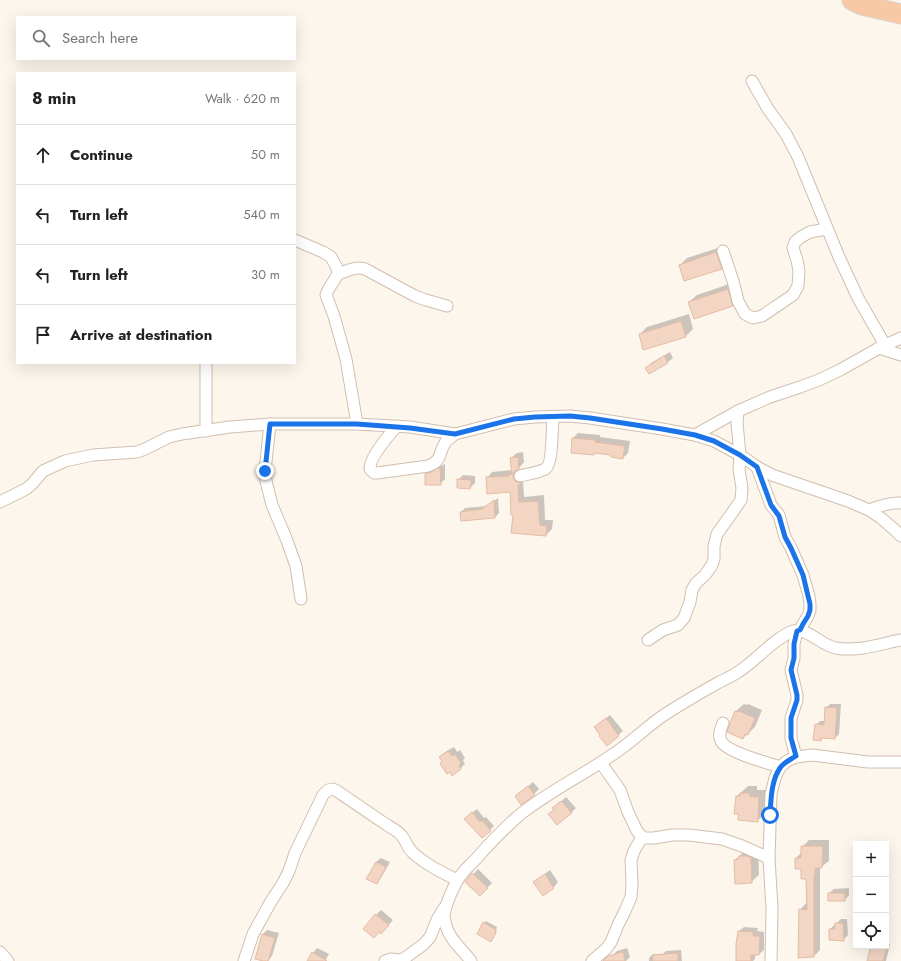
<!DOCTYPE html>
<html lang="en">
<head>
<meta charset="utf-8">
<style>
	body { margin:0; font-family:Jost,sans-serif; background:#f2f2f2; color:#222 }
	.controls { position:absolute; right:12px; bottom:12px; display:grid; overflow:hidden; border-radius:0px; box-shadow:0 4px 16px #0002 }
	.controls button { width:36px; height:36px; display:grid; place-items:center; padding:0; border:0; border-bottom:1px solid #e0e0e0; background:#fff; color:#222; font:20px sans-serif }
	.stop { position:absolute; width:12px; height:12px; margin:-9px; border:3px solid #1a73e8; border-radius:50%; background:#fff }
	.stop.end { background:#1a73e8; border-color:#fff; box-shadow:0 1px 4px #0008 }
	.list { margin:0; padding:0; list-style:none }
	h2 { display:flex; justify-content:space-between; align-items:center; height:52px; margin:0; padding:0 16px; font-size:17px }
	h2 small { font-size:13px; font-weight:400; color:#767676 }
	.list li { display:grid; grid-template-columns:26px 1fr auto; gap:12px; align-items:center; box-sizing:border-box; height:60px; padding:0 16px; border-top:1px solid #e0e0e0 }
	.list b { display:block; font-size:15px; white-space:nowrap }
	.list em { font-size:13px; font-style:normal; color:#767676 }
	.icon { flex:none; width:22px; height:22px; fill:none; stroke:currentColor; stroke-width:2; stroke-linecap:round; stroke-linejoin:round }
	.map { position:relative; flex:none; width:901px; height:961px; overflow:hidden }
	.search { position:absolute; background:#fff; box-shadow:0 4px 16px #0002; left:16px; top:16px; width:280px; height:44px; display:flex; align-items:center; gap:10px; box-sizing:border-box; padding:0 14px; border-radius:0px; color:#767676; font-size:15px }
	.panel { position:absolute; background:#fff; box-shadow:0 4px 16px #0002; left:16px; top:72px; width:280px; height:292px; border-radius:0px }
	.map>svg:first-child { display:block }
	.shadow { fill:#0003 }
	.building { fill:#f3d5c3; stroke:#e6bba3 }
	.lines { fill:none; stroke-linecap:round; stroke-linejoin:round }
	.minor-casing { stroke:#d1beb0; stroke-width:13 }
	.trunk-casing { stroke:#dad1cd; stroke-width:21 }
	.minor { stroke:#fff; stroke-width:11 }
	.trunk { stroke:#f9c8a4; stroke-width:19 }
	.route { stroke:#1a73e8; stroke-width:5 }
</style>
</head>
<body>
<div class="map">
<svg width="901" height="961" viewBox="0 0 901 961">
	<rect width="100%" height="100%" fill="#fdf6ec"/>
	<!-- shadow -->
	<g class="shadow">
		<polygon points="724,246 728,260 721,268 680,265 687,258"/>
		<polygon points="735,282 740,298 732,305 689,302 697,295"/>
		<polygon points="689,314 693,329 686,336 644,349 640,334 647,327"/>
		<polygon points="670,352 673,358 668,362 650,373 647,368 651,363"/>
		<polygon points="578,433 600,435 600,437 630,441 628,453 623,458 612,455 595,452 594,454 573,438"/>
		<polygon points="523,452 524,462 519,468 518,471 523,481 524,497 544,495 545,520 553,520 552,529 546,535 514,514 511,491 487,478 492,472 513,470 511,458 517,453"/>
		<polygon points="445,464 445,479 440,484 426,474 431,469 437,468"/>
		<polygon points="463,475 475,476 475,483 470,488 458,480"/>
		<polygon points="498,498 499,513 495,517 461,512 465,508 487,506"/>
		<polygon points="744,704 747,705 748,704 762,710 755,727 743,738 731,723 736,711"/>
		<polygon points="830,704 841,704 839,734 835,738 823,737 821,740 816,725 820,721 825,721 826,708"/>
		<polygon points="610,715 623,731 607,744 599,724"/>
		<polygon points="454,747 457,752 460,750 465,758 463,760 465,764 461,768 452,774 440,757 445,752"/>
		<polygon points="533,782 539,789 534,794 522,803 521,792"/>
		<polygon points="748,786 757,786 757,790 766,790 765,813 757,821 737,796"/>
		<polygon points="566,797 576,808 571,813 555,809 554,808"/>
		<polygon points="477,809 484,818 486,817 494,826 490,830 470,814"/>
		<polygon points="809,840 829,840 829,861 820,868 820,950 814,956 800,910 806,903 808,903 807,878 802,868 796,868 796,858 802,852 802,847"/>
		<polygon points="886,847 889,847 888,867 886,869"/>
		<polygon points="747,849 758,850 759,875 751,882 735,860"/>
		<polygon points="381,858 390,862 381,878 377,883 376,862"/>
		<polygon points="478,869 492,883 480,895 466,882"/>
		<polygon points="550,870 558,882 554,887 543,894 534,882 539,878"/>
		<polygon points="849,888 849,895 845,900 829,893 834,889"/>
		<polygon points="381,910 393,920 386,928 376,915"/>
		<polygon points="841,919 847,919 848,935 843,940 830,929"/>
		<polygon points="486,921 497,927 496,930 497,931 491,941 484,923"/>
		<polygon points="744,927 758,928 757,931 764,932 764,950 759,954 755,954 755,959 753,961 737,961 739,931"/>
		<polygon points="267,930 279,933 272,956 268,961 262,935"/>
		<polygon points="886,943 890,944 886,961 868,961 872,946 886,946"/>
		<polygon points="317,948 329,954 325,961 308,961 313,953"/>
		<polygon points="627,948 630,957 626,961 614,961 612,956 617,951"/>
		<polygon points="681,950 682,961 649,961 649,958 653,954 663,954 666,951"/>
	</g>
	<!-- building -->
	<g class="building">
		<polygon points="716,252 722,269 684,281 679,265"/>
		<polygon points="728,289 733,306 694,319 688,302"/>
		<polygon points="681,321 686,337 643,350 639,334"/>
		<polygon points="664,356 668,363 649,374 645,368"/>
		<polygon points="572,438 596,440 595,442 625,446 623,459 611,457 611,455 594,453 594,455 571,453"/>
		<polygon points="518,457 519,469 515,471 513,474 513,477 515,481 520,483 520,485 518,485 519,502 538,501 540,525 547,526 546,536 511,533 513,515 511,515 510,492 487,494 486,477 509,476 509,474 512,474 510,458"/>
		<polygon points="438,468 440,468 441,485 425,485 425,474 431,472"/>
		<polygon points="457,479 471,480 470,489 457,488"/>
		<polygon points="494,500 495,518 461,521 460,512 482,509"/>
		<polygon points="825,707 837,708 835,739 821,738 821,741 813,740 815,724 824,725"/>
		<polygon points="735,711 739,712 739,711 755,718 748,735 745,734 743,739 727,732 730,723"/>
		<polygon points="606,718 619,736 607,746 599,736 600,735 594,727"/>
		<polygon points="448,751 452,756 455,754 461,763 459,765 461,769 452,776 450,772 447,774 440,764 442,761 439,757"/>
		<polygon points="528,786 535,795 521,805 515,796"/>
		<polygon points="740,793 750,793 750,797 759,797 758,822 738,820 738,814 734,814 736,796 740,796"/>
		<polygon points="561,801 572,813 557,825 548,814 554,810 552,808"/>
		<polygon points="472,812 480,822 482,820 491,831 482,838 464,819"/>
		<polygon points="801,846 823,846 822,868 815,868 815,875 814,875 814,957 798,958 799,909 807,910 806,879 801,879 801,869 795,869 795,858 801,858"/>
		<polygon points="739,856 747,856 751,858 752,883 735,884 734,860 738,859"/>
		<polygon points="376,862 386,867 377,884 366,879"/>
		<polygon points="472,873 488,888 480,896 465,882"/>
		<polygon points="545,874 554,888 543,896 533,882"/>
		<rect x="828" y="893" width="17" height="8"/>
		<polygon points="375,914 389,925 381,934 379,932 374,938 363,929"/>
		<polygon points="483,922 496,930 495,933 496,933 491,942 477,934"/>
		<polygon points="835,923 843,923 844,941 829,940 829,929 835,929"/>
		<polygon points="738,931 753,932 753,936 760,936 759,955 751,955 751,961 736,961 736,944"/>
		<polygon points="262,934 275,938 268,961 263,961 255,959"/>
		<polygon points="871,946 880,946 880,947 886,948 883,961 867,961"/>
		<polygon points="312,952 327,961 307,961"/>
		<polygon points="623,952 625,961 603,961 608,956"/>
		<polygon points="678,953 678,961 653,961 653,955"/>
	</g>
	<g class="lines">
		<!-- minor casing -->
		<g class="minor-casing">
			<g id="minor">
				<polyline points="752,81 768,109 786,134 798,157 839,257 858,298 885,345"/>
				<polyline points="295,240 323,252 331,257 337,268 338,274 328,290 326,295 334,316 346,359 357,424"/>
				<polyline points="723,251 733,281 738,301 745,314 753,318 762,316 793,295 798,286 799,271 797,260 793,248 795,242 801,237 810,232 827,229"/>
				<path d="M 338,274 C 347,271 355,266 365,269 L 415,296 L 426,300 L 447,306"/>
				<polyline points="879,348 901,355"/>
				<polyline points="206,363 206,431"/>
				<polyline points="270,424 265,471 266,481 272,505 286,538 296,566 301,599"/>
				<path d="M 397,426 C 389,435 369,458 370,469 L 374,473 L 377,473 L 428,466 C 443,460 438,454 445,443 C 447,440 451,437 455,434"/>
				<polyline points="695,435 738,411 770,397 800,387 819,380 840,370 879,348 901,338"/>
				<polyline points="757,467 771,505 779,515 785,537 791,548 803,575 809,596 810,604 810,610 808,616 803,624 800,630"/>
				<path d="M 520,476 C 527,474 538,473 545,469 C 553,465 552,426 553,417"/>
				<polyline points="0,502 26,489 32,484 43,471 65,461 93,455 137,452 145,449 169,437 182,434 230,427 270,424 357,424 410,427 455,434 514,419 535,417 570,416 590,418 662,429 695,435 714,441 740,455 757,467 772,475 848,501 869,510 881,518 896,531 901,536"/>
				<path d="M 869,510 C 879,506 890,502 901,503"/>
				<polyline points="648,640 663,630 678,625 684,618 690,602 692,590 696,583 705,575 712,565 714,559 714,546 717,534 732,513 741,500 742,488 739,469 740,455 737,423 738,411"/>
				<path d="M 723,723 C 721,728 718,735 721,741 C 726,752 768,763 780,767"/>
				<polyline points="796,757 791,738 791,718 797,700 797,695 791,670 794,658 794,644 797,631"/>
				<polyline points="601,763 620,790 628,812 637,831 642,837 645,838 654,838 672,835 689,835 722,839 742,846 769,858"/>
				<polyline points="0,952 8,961"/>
				<path d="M 244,961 L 253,934 L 270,903 L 283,883 L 289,871 L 295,853 L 323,795 L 328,790 L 333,789 L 337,791 L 387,825 C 392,828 398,831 402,836 C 406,841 407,847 412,852 C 425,864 441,872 457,880"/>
				<polyline points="385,961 391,959 400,960 405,958 424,944 430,937 438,918 444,908"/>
				<path d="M 471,961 C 462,949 450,940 446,926 C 446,923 444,919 444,916 C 445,906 452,890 457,881 C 461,873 469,866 475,860 C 490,843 505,827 522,813 C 550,791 583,775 612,755 C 631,743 646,727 664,715 C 681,704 698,694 716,684 C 723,680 731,677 738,672 C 756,661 774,638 793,631 C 807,627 822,646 836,648 C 857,652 880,644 901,640"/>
				<polyline points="592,961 606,949 611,942 618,925 625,911 631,897 632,883 631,860 634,851 642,837"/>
				<polyline points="771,961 772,909 769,858 771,794 775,778 780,767 787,761 796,757 812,755 868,762 901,762"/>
			</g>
		</g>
		<!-- trunk casing -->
		<g class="trunk-casing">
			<polyline id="trunk" points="852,0 862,5 901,14"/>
		</g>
		<!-- minor -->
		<use href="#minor" class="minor"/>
		<!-- trunk -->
		<use href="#trunk" class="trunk"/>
	</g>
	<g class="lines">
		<!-- route -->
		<path class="route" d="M 265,471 L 270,424 L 357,424 L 410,428 L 455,434 L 514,419 L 535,417 L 570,416 L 590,418 L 662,429 L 695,435 L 714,441 L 740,455 L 757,467 L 771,505 L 779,516 L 785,537 L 791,548 L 803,575 L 808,596 L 810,604 L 810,610 L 808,616 L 803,624 L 800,630 L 797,631 L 794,644 L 794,658 L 791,670 L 797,695 L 797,700 L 791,718 L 791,738 L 796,756 C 790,760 784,762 780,768 C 771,781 771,800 770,815"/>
	</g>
</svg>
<div class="controls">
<button>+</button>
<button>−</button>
<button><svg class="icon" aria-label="locate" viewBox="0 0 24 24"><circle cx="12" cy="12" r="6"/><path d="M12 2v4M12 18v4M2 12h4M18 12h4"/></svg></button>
</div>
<div class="stop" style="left:770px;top:815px"></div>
<div class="stop end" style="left:265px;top:471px"></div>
<div class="search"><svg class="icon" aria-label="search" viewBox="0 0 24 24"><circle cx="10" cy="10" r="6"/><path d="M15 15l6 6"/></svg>Search here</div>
<section class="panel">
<h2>8 min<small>Walk · 620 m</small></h2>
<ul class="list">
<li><svg class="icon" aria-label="ahead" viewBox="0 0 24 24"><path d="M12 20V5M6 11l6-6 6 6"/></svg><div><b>Continue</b></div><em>50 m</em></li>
<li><svg class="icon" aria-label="left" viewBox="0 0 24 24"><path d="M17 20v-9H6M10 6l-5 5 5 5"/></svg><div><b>Turn left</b></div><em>540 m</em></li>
<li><svg class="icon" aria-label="left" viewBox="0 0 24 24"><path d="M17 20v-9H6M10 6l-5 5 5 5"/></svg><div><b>Turn left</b></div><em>30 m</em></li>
<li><svg class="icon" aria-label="arrive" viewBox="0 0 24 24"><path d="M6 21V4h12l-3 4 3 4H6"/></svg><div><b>Arrive at destination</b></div></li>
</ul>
</section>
</div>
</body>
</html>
